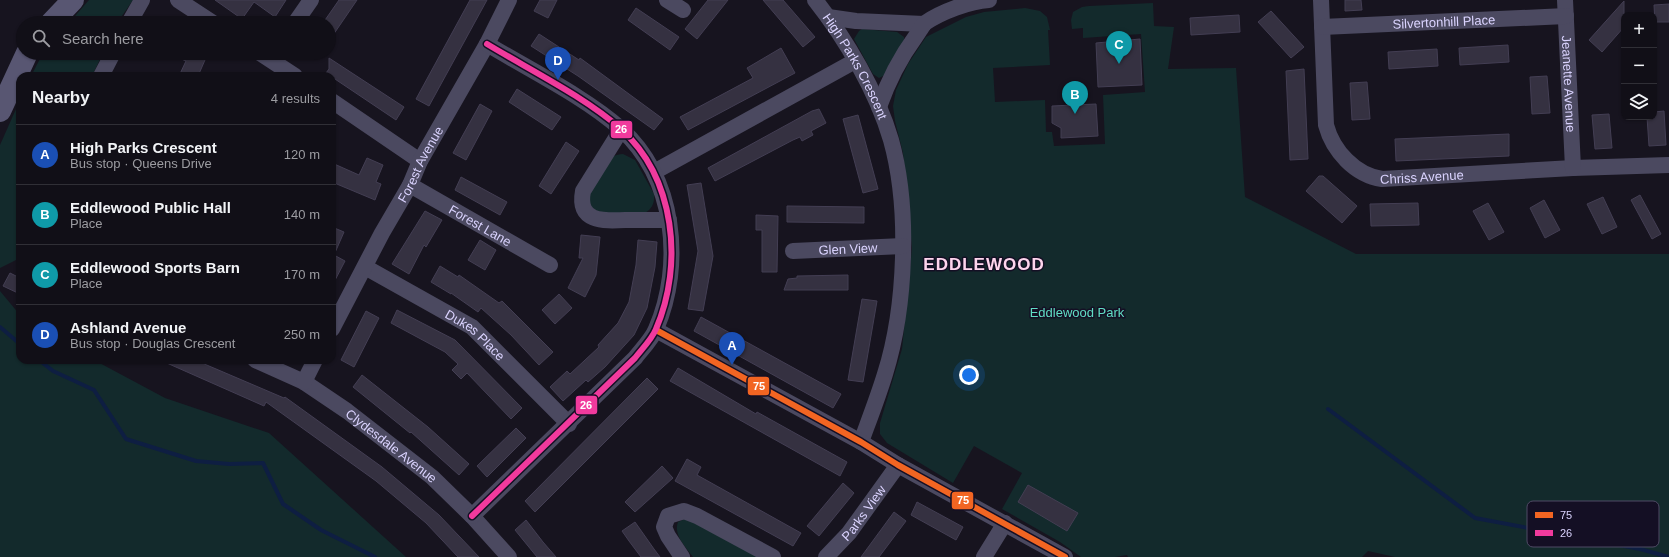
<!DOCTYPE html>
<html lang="en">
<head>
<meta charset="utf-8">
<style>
	body { margin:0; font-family:Helvetica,sans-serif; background:#1a1820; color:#f1f3f6 }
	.controls { position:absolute; right:12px; top:12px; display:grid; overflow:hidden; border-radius:8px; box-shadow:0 1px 3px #0004 }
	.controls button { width:36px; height:36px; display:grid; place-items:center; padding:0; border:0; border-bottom:1px solid #302f36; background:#110f17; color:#f1f3f6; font:20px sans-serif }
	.you { position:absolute; left:969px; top:375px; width:14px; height:14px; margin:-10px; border:3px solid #fff; border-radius:50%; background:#1a73e8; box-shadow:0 0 0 6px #1a73e833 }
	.badge { display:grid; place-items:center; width:26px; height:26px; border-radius:50%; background:#9690b0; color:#fff; font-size:13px; font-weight:700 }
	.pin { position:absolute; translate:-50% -33px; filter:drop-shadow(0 1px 2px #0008) }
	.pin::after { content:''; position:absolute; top:21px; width:14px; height:12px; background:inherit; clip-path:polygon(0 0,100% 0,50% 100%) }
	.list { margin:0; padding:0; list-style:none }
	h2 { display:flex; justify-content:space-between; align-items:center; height:52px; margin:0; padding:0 16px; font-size:17px }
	h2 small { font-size:13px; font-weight:400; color:#9c9ca1 }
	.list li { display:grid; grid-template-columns:26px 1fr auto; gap:12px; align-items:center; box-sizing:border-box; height:60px; padding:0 16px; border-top:1px solid #302f36 }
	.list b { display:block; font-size:15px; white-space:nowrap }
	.list p { margin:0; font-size:13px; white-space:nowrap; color:#9c9ca1 }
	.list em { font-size:13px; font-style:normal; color:#9c9ca1 }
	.icon { flex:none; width:22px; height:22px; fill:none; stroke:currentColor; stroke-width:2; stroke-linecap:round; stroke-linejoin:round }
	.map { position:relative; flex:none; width:1669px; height:557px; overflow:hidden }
	.search { position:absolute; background:#110f17; box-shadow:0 1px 3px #0004; left:16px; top:16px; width:320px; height:44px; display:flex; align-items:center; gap:10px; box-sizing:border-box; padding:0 14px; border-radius:22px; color:#9c9ca1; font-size:15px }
	.panel { position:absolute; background:#110f17; box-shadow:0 1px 3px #0004; left:16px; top:72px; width:320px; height:292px; border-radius:12px }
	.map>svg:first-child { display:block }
	.green { fill:#132a2c }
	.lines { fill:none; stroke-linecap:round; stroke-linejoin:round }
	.stream { stroke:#0e1e42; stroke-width:4 }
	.building { fill:#353141; stroke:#433e53 }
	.street { stroke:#4b4960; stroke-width:16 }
	.secondary { stroke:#585672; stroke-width:22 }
	.bus-1-casing { stroke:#140f24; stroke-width:9 }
	.bus-2-casing { stroke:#140f24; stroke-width:9 }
	.bus-1 { stroke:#f26522; stroke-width:6 }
	.bus-2 { stroke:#f13a9d; stroke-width:6 }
	.labels { text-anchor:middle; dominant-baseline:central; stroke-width:3; stroke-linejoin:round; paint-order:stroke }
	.street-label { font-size:13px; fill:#dad3fe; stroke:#140f24 }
	.park-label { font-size:13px; fill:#60ddc4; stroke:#140f24 }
	.district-label { font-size:17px; font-weight:bold; letter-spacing:1px; fill:#fed5ed; stroke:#140f24 }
	.key { fill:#140f24; stroke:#4f4a65; stroke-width:1 }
	.key-label { font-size:11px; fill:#dad3fe }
	.line-badge { stroke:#140f24; stroke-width:1.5 }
	.badge-label { font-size:11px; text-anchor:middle; font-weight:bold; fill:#fff }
</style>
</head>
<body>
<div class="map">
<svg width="1669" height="557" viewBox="0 0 1669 557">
	<rect width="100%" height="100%" fill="#17141f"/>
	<!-- green -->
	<g class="green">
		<polygon points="89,0 133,0 117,23 69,23"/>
		<polygon points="1153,3 1154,26 1174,27 1168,69 1236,68 1245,197 1356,254 1669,254 1669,557 1395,557 1368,551 1362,557 1128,557 1127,555 1115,557 1081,557 1060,542 1002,509 1022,473 974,446 953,483 887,443 880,434 880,423 902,349 912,248 903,153 895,121 893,106 896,90 908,64 926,37 966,17 984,12 1025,8 1040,11 1047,17 1050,30 1048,30 1050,65 993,68 995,102 1045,100 1046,132 1052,132 1054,146 1105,144 1103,95 1145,92 1141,34 1083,38 1083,28 1072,29 1071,20 1073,12 1082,7 1089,6"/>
		<polygon points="862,29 897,32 904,37 904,41 885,75 879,78 873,74 854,39 859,31"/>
		<polygon points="43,53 103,53 92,76 31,76"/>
		<polygon points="20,100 20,258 0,268 0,145"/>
		<path d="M 623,154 L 635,160 L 654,194 C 655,202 652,210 644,213 C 637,216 609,214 599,214 C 595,211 589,205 588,199 C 588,191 605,163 611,158 C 615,155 619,154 623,154 Z"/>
		<polygon points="0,291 20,315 20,360 94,360 165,398 269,433 406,557 0,557"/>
		<path d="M 687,518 L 763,557 L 693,557 C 686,547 673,535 678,522 Z"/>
	</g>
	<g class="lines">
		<!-- stream -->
		<g class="stream">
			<polyline points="0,327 20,344"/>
			<polyline points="39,360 53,371 94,390 126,439 196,461 229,464 263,463 283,504 321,530 375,557"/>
			<polyline points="1328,409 1475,518 1640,549 1669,557"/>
		</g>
	</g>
	<!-- building -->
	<g class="building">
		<polygon points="215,0 286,0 275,17 254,2 242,19"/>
		<polygon points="339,0 357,0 329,41 329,23 323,23"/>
		<polygon points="470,0 487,0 429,106 416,99"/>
		<polygon points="540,0 557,0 548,18 534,11"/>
		<polygon points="708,0 728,0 697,39 685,29"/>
		<polygon points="763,0 783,0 815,37 803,47"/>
		<polygon points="1345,0 1361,0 1362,10 1345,11"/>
		<polygon points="1624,1 1624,27 1602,52 1589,40"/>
		<polygon points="1669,4 1669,22 1655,22 1654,5"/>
		<polygon points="636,8 679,37 670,50 628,20"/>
		<polygon points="1271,11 1304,47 1291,58 1258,22"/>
		<polygon points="1239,15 1240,32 1191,35 1190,18"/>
		<polygon points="539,34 579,60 580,58 663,119 654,130 578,76 531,46"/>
		<polygon points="1140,39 1142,85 1098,87 1096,43"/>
		<polygon points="1508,45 1509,62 1460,65 1459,48"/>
		<polygon points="781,48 795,73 688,130 680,117 753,78 747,68"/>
		<polygon points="1437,49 1438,66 1389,69 1388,52"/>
		<polygon points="167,53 208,53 198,76 179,76 186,61"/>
		<polygon points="329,58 404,107 396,120 326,73 329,69"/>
		<polygon points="1304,69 1308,159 1290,160 1286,71"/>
		<polygon points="1547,76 1550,113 1532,114 1530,77"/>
		<polygon points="1367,82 1370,119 1352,120 1350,83"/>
		<polygon points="517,89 561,117 552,130 509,102"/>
		<polygon points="480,104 492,111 466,160 453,153"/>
		<polygon points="1096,104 1098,136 1061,138 1061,128 1052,123 1052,106"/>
		<polygon points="819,109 826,123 811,131 813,135 802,141 800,137 793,140 715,181 708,168 812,111"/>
		<polygon points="1664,111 1666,145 1649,146 1647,117 1654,117 1654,112"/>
		<polygon points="1609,114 1612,148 1595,149 1592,115"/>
		<polygon points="858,115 878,189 863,193 843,119"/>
		<polygon points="1509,134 1509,156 1396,161 1395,139"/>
		<polygon points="566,142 579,151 551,194 539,186"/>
		<polygon points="367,158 383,165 376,182 381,184 375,200 332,182 332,163 359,175"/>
		<polygon points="1319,176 1323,176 1357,206 1342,223 1306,191"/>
		<polygon points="461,177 507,202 500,215 455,190"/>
		<polygon points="701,183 713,256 703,311 688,309 698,251 687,185"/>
		<polygon points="1640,195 1661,234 1652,239 1631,200"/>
		<polygon points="1603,197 1617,227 1602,234 1587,204"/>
		<polygon points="1544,200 1560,230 1545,238 1530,208"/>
		<polygon points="1418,203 1419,225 1371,226 1370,204"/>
		<polygon points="1488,203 1504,232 1489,240 1473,211"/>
		<polygon points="787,206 864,207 864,223 787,222"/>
		<polygon points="425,211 442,220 426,247 424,245 409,274 392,264"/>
		<polygon points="756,215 778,216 777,272 762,272 762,230 756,230"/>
		<polygon points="332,227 344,232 334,255 345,261 332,286"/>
		<polygon points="581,235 600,237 596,275 585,297 568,288 583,258 579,258"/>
		<polygon points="480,240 496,250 485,270 468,260"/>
		<polygon points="638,240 657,242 655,267 647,308 634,335 605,367 588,382 586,380 563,401 550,387 567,371 570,374 599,347 598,345 618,323 629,302 636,265"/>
		<polygon points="440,266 458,277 459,275 499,303 502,301 553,352 539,365 511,335 481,308 478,312 451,293 451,294 431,282"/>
		<polygon points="10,273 20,278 20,294 3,286"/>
		<polygon points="848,275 848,290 784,290 788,279 797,278 797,276"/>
		<polygon points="559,294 572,308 555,324 542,310"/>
		<polygon points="862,299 877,301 863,382 848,380"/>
		<polygon points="397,310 455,340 522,408 511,419 467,373 461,379 452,370 458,364 445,352 391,323"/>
		<polygon points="366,311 379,318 354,367 341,360"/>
		<polygon points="701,317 841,394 833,408 694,331"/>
		<polygon points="160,360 195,360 284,398 285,397 382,467 439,515 479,557 458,557 426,523 376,481 266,402 264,406"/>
		<polygon points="678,368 756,414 757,412 847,462 840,476 670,381"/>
		<polygon points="362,375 428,427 469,464 459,475 411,432 410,433 353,387"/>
		<polygon points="647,378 658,389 535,512 525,501"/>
		<polygon points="516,428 526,438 487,477 477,466"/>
		<polygon points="687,459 701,467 697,475 801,533 793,546 675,481"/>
		<polygon points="662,466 673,478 635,512 625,502"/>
		<polygon points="843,483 854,493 819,536 807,526"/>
		<polygon points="1028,485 1078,513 1067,531 1018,502"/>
		<polygon points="917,502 963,527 956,540 911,515"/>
		<polygon points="894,512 906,521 879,557 861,557"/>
		<polygon points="526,520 543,542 556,557 537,557 515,530"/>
		<polygon points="635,522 654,549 660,557 641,557 629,541 622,531"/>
	</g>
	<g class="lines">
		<!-- street -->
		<g class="street">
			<polyline points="178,0 213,23"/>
			<polyline points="667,0 683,10"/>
			<path id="s1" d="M 815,0 C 846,39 877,92 891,140 C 910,208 906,307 885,374 C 878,397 869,420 861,442"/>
			<path id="s2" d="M 1321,0 L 1326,125 C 1333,151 1355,175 1382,179 L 1573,168 L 1669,165"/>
			<path id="s3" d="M 1565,0 L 1573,168"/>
			<polyline points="828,17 856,21 924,24"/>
			<polyline points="129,23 142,0"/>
			<polyline points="295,23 311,0"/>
			<path id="s4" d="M 1322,27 L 1566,16"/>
			<polyline points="260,53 295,76"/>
			<polyline points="101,76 113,53"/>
			<polyline points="332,101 420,161"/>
			<path d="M 879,107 C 888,81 900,58 916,36 C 919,32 922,26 925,23 C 941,12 970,1 989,0"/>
			<path d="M 621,130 L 583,191 C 577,223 604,221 627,220 C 641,220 655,220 669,220"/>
			<polyline points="654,172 855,61"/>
			<path id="s5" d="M 410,185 L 550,265"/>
			<path id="s6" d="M 793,251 L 903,246"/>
			<path id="s7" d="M 365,267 L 472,327 L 569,424"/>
			<path id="s8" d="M 332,329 L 382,233 L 410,185 L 420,161 L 487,44 L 509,0"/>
			<polyline points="656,330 861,442 898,465 1065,557"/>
			<path id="s9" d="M 255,360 L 304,382 L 347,411 L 432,477 L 472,516 L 509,557"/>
			<polyline points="304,382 315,360"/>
			<path d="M 472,516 L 635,358 C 642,349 652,339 656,329 C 684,264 675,178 621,129 C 585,97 530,70 487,44"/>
			<polyline points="682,557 668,536 664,527 668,516 684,511 697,516 773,557"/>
			<path id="s10" d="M 826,557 L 849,533 L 898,465"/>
			<polyline points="984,557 1005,523"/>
		</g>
		<!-- secondary -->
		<g class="secondary">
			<polyline points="51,23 73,0"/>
			<polyline points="0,111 27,53"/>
		</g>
		<!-- bus-1 casing -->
		<g class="bus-1-casing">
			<polyline id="bus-1" points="656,330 861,442 898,465 1065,557"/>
		</g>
		<!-- bus-2 casing -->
		<g class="bus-2-casing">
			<path id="bus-2" d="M 472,516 L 635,358 C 642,349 652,339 656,329 C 684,264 675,178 621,129 C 585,97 530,70 487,44"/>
		</g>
		<!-- bus-1 -->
		<use href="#bus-1" class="bus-1"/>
		<!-- bus-2 -->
		<use href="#bus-2" class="bus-2"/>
	</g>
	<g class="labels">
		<!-- street labels -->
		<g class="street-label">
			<text stroke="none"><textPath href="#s4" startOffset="122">Silvertonhill Place</textPath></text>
			<text stroke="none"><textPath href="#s1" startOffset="78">High Parks Crescent</textPath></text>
			<text stroke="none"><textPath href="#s3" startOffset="84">Jeanette Avenue</textPath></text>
			<text stroke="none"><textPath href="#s8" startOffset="187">Forest Avenue</textPath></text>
			<text stroke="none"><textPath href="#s2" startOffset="247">Chriss Avenue</textPath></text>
			<text stroke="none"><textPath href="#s5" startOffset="81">Forest Lane</textPath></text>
			<text stroke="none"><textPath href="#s6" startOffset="55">Glen View</textPath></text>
			<text stroke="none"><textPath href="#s7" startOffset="130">Dukes Place</textPath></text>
			<text stroke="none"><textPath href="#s9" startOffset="162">Clydesdale Avenue</textPath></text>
			<text stroke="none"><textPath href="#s10" startOffset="58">Parks View</textPath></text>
		</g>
		<!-- park labels -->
		<g class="park-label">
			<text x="1077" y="312">Eddlewood Park</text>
		</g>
		<!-- district labels -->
		<g class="district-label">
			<text x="984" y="264">EDDLEWOOD</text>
		</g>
	</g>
	<!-- legend -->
	<rect x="1527" y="501" width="132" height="46" rx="6" class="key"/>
	<rect x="1535" y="512" width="18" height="6" fill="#f26522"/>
	<rect x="1535" y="530" width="18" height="6" fill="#f13a9d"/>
	<g class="key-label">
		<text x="1560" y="519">75</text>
		<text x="1560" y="537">26</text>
	</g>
	<g class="line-badge">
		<rect x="610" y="120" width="23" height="19" rx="4" fill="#f13a9d"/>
		<rect x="747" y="376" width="23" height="20" rx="4" fill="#f26522"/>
		<rect x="575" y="395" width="23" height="20" rx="4" fill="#f13a9d"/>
		<rect x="951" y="491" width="23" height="19" rx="4" fill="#f26522"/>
	</g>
	<g class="badge-label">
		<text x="621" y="133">26</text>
		<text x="759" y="390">75</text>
		<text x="586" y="409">26</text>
		<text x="963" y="504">75</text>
	</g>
</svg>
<div class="controls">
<button>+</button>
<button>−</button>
<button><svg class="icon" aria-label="layers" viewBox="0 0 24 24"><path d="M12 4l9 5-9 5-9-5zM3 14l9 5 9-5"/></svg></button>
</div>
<div class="you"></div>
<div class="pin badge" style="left:732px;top:365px;background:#1a4fb4">A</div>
<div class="pin badge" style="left:1075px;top:114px;background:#0f9aa8">B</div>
<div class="pin badge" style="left:1119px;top:64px;background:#0f9aa8">C</div>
<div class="pin badge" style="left:558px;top:80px;background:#1a4fb4">D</div>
<div class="search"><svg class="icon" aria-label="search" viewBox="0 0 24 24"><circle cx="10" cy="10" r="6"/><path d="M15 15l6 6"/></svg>Search here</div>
<section class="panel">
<h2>Nearby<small>4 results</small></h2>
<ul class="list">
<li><span class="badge" style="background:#1a4fb4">A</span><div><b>High Parks Crescent</b><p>Bus stop · Queens Drive</p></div><em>120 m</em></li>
<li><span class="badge" style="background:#0f9aa8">B</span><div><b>Eddlewood Public Hall</b><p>Place</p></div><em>140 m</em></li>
<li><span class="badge" style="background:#0f9aa8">C</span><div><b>Eddlewood Sports Barn</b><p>Place</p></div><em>170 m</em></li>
<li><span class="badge" style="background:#1a4fb4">D</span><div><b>Ashland Avenue</b><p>Bus stop · Douglas Crescent</p></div><em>250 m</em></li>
</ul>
</section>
</div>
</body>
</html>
